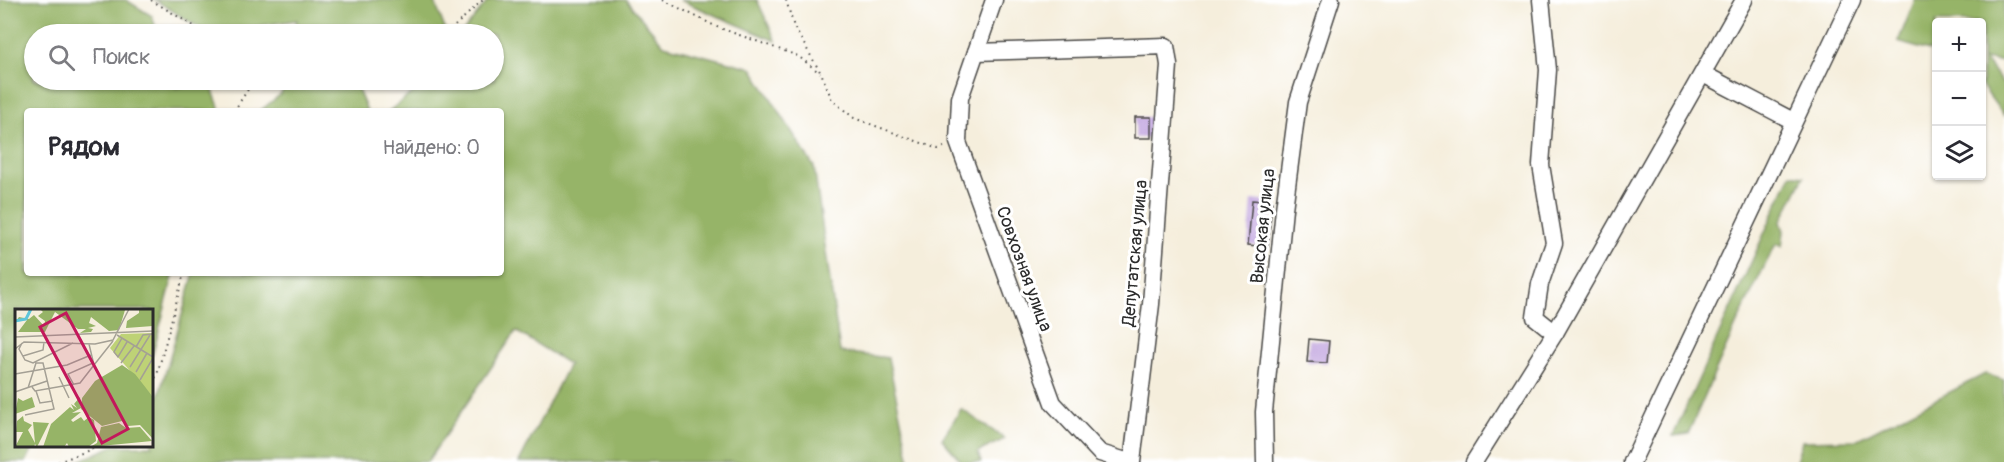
<!DOCTYPE html>
<html lang="ru">
<head>
<meta charset="utf-8">
<style>
	body { margin:0; font-family:Pangolin,sans-serif; background:#f2f2f3; color:#2b2b33 }
	.controls { position:absolute; right:18px; top:18px; display:grid; overflow:hidden; border-radius:6px; box-shadow:0 2px 4px #0004 }
	.controls button { width:54px; height:54px; display:grid; place-items:center; padding:0; border:0; border-bottom:2px solid #e1e1e2; background:#fff; color:#2b2b33; font:30px sans-serif }
	.list { margin:0; padding:0; list-style:none }
	h2 { display:flex; justify-content:space-between; align-items:center; height:78px; margin:0; padding:0 24px; font-size:26px }
	h2 small { font-size:20px; font-weight:400; color:#7c7c81 }
	.icon { flex:none; width:33px; height:33px; fill:none; stroke:currentColor; stroke-width:2; stroke-linecap:round; stroke-linejoin:round }
	.map { position:relative; flex:none; width:2004px; height:462px; overflow:hidden }
	.search { position:absolute; background:#fff; box-shadow:0 2px 4px #0004; left:24px; top:24px; width:480px; height:66px; display:flex; align-items:center; gap:15px; box-sizing:border-box; padding:0 21px; border-radius:33px; color:#7c7c81; font-size:22px }
	.panel { position:absolute; background:#fff; box-shadow:0 2px 4px #0004; left:24px; top:108px; width:480px; height:168px; border-radius:6px }
	.map>svg:first-child { display:block }
	.forest { fill:#96b467; stroke:#607049; stroke-width:1.5 }
	.building { fill:#b796da }
	.lines { fill:none; stroke-linecap:round; stroke-linejoin:round }
	.minor-casing { stroke:#494846; stroke-width:19 }
	.path { stroke:#494846; stroke-width:2; stroke-dasharray:1.5 4.5; stroke-linecap:butt }
	.minor { stroke:#fff; stroke-width:16 }
	.labels { text-anchor:middle; dominant-baseline:central; stroke-width:6; stroke-linejoin:round; paint-order:stroke }
	.street-label { font-size:18px; fill:#2b2b2b; stroke:#fff }
	.inset-river { fill:none; stroke:#5ec5da; stroke-width:3 }
	.inset-road { fill:none; stroke:#a4a095; stroke-width:1.5 }
	.view { fill:#c2185b; fill-opacity:0.15; stroke:#c2185b; stroke-width:3 }
	.inset-edge { fill:none; stroke:#2b2b2b; stroke-width:3 }
</style>
</head>
<body>
<div class="map">
<svg width="2004" height="462" viewBox="0 0 2004 462">
	<rect width="100%" height="100%" fill="#fff"/>
	<filter id="ink" filterUnits="userSpaceOnUse"><feTurbulence type="fractalNoise" baseFrequency=".0167" numOctaves="2"/><feDisplacementMap in="SourceGraphic" scale="12" xChannelSelector="R" yChannelSelector="G"/><feConvolveMatrix kernelMatrix="1 2 1 2 8 2 1 2 1" color-interpolation-filters="sRGB"/></filter>
	<filter id="wash" filterUnits="userSpaceOnUse"><feTurbulence type="fractalNoise" baseFrequency=".008" numOctaves="4" result="noise"/><feDisplacementMap in="SourceGraphic" scale="24" xChannelSelector="R" yChannelSelector="G"/><feGaussianBlur stdDeviation="1.35" result="paint"/><feColorMatrix in="noise" values="0 0 0 0 0 0 0 0 0 0 0 0 0 0 0 0 0 1.4 0 .05"/><feComposite in="paint" operator="in"/></filter>
	<g filter="url(#wash)">
		<rect width="100%" height="100%" fill="#f5eedc"/>
		<!-- forest -->
		<g class="forest">
			<polygon points="0,0 126,0 152,16 158,34 34,34 34,80 173,80 176,88 209,80 219,107 218,111 27,111 27,273 174,273 152,356 152,310 16,310 16,446 34,446 26,462 0,462"/>
			<polygon points="155,0 434,0 445,29 432,34 293,34 297,20 209,34"/>
			<polygon points="493,0 626,0 664,45 752,68 814,167 840,352 888,358 910,462 519,462 569,364 516,331 427,462 77,462 113,446 152,446 152,419 194,273 501,273 501,111 389,111 416,90 425,80 494,80 494,34 461,34 488,1"/>
			<polygon points="680,0 757,0 776,41"/>
			<polygon points="1915,0 2004,0 2004,62 1984,59 2004,85 2004,116 1982,86 1982,22 1936,22 1936,53 1898,42"/>
			<polygon points="288,80 328,80 356,85 367,111 260,111 281,94"/>
			<path d="M 1791,174 L 1804,176 L 1781,222 L 1784,231 L 1782,246 L 1776,244 C 1743,306 1716,370 1688,434 L 1673,436 Z"/>
			<polygon points="1985,374 2004,380 2004,462 1796,462 1802,441 1856,440"/>
			<polygon points="961,409 1005,439 978,452 981,462 962,462 942,439"/>
		</g>
		<g id="blocks">
			<!-- building -->
			<g class="building">
				<rect x="1135" y="117" width="16" height="21"/>
				<polygon points="1252,200 1272,202 1268,247 1248,245"/>
				<polygon points="1309,339 1329,341 1327,363 1307,362"/>
			</g>
		</g>
	</g>
	<g filter="url(#ink)">
		<use href="#blocks" fill-opacity="0" stroke="#494846" stroke-width="1.5"/>
		<g class="lines">
			<!-- minor casing -->
			<g class="minor-casing">
				<g id="minor">
					<polyline points="994,0 960,98 958,142 1053,403 1100,453 1129,462"/>
					<polyline points="1541,0 1548,70 1541,165 1554,243 1540,284 1535,317 1555,333"/>
					<polyline points="976,52 1166,46 1169,65 1151,304 1132,462"/>
					<polyline points="1703,74 1793,121"/>
					<polyline points="1265,462 1264,412 1284,209 1298,102 1331,0"/>
					<polyline points="1474,462 1555,333 1744,0"/>
					<polyline points="1632,462 1852,0"/>
				</g>
			</g>
			<!-- path -->
			<g class="path">
				<polyline points="151,0 207,34"/>
				<polyline points="663,0 717,27 798,56 820,73"/>
				<polyline points="786,0 794,27 822,75 832,100 854,118 938,149 944,147"/>
				<polyline points="446,34 483,0"/>
				<polyline points="234,111 254,80"/>
				<polyline points="152,383 157,375 184,273"/>
				<polyline points="58,462 100,446"/>
			</g>
			<!-- minor -->
			<use href="#minor" class="minor"/>
		</g>
	</g>
	<g class="labels">
		<!-- street labels -->
		<g class="street-label">
			<text transform="translate(1263 226) rotate(-84)">Высокая улица</text>
			<text transform="translate(1135 253) rotate(-85)">Депутатская улица</text>
			<text transform="translate(1024 269) rotate(70)">Совхозная улица</text>
		</g>
	</g>
	<!-- overview -->
	<g transform="translate(15 309)">
		<rect width="138" height="138" fill="#f5eedc"/>
		<path d="M 138,24 L 138,88 L 95,39 L 106,25 Z" fill="#bed276"/>
		<path d="M 25,0 L 110,0 L 110,1 L 104,21 L 94,22 L 76,8 L 74,14 L 81,17 L 73,19 L 78,20 L 76,23 L 65,24 L 71,20 L 63,20 L 40,3 L 30,23 L 3,23 L 12,11 L 1,12 L 4,8 L 14,10 L 19,6 L 29,17 L 30,12 L 23,7 L 28,3 ZM 124,0 L 138,0 L 138,17 L 111,19 L 112,12 L 124,4 ZM 107,56 L 120,65 L 138,88 L 138,130 L 125,116 L 113,117 L 107,112 L 87,117 L 66,100 L 67,89 L 80,72 ZM 17,88 L 20,98 L 0,105 L 3,89 L 8,92 ZM 65,88 L 66,99 L 57,104 L 66,103 L 56,111 L 58,113 L 66,108 L 69,112 L 74,108 L 79,111 L 81,132 L 73,138 L 54,138 L 52,134 L 49,138 L 28,138 L 36,115 L 55,98 L 59,101 L 56,95 L 62,99 L 59,95 ZM 8,107 L 9,112 L 17,116 L 13,121 L 20,134 L 18,113 L 34,114 L 22,138 L 20,135 L 19,138 L 0,138 L 8,123 L 1,123 L 2,112 ZM 104,114 L 111,119 L 125,118 L 137,132 L 75,138 L 82,134 L 86,118 Z" fill="#96b467"/>
		<path class="inset-river" d="M 0,12 L 11,10 L 16,0"/>
		<path class="inset-road" d="M 102,26 L 138,48M 0,28 L 138,22M 107,29 L 99,43 L 103,48 L 112,33M 7,34 L 4,40 L 10,51 L 18,54 L 58,34M 121,38 L 128,26 L 138,25M 0,40 L 9,33 L 80,35 L 98,31 L 114,0M 8,47 L 28,41 L 29,33M 106,54 L 119,37M 79,56 L 98,32M 115,58 L 135,26M 121,63 L 132,44M 0,65 L 52,56 L 76,46M 44,68 L 54,89M 125,71 L 138,49M 59,76 L 53,65 L 78,54M 17,78 L 20,82 L 65,74 L 79,56 L 74,35M 21,82 L 25,94 L 38,92M 0,83 L 32,72M 10,106 L 39,100 L 28,54 L 21,54 L 13,79"/>
		<path class="view" d="M 51,4 L 113,120 L 87,134 L 25,18 Z"/>
		<rect width="138" height="138" class="inset-edge"/>
	</g>
</svg>
<div class="controls">
<button>+</button>
<button>−</button>
<button><svg class="icon" aria-label="layers" viewBox="0 0 24 24"><path d="M12 4l9 5-9 5-9-5zM3 14l9 5 9-5"/></svg></button>
</div>
<div class="search"><svg class="icon" aria-label="search" viewBox="0 0 24 24"><circle cx="10" cy="10" r="6"/><path d="M15 15l6 6"/></svg>Поиск</div>
<section class="panel">
<h2>Рядом<small>Найдено: 0</small></h2>
<ul class="list">
</ul>
</section>
</div>
</body>
</html>
